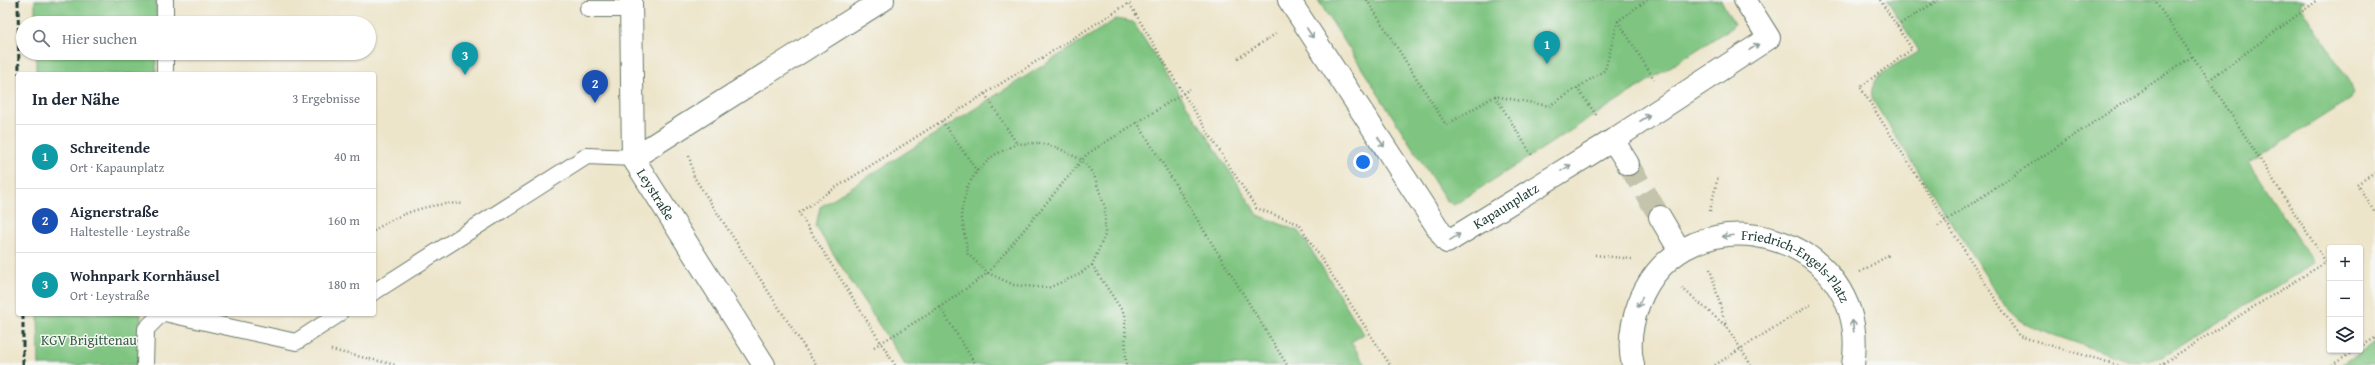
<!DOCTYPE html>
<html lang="de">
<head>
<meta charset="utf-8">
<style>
	body { margin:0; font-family:"Gentium Book Plus",serif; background:#f6f6f7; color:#1f2937 }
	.controls { position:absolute; right:12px; bottom:12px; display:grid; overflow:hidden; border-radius:4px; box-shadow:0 1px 3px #0004 }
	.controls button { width:36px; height:36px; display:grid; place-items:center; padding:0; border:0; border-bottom:1px solid #e0e1e3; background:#fff; color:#1f2937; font:20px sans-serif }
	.you { position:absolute; left:1363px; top:162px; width:14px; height:14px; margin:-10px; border:3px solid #fff; border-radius:50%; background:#1a73e8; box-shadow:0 0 0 6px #1a73e833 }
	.badge { display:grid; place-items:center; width:26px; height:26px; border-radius:50%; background:#7c3aed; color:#fff; font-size:13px; font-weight:700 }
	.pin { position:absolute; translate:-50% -33px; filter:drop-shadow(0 1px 2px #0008) }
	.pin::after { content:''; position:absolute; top:21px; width:14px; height:12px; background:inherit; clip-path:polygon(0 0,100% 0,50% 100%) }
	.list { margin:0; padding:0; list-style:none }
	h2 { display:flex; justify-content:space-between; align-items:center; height:52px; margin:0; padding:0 16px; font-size:17px }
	h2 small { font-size:13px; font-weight:400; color:#747a83 }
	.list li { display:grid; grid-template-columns:26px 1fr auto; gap:12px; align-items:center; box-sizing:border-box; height:64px; padding:0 16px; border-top:1px solid #e0e1e3 }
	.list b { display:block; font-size:15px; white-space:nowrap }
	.list p { margin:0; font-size:13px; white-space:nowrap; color:#747a83 }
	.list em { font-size:13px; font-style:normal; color:#747a83 }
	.icon { flex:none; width:22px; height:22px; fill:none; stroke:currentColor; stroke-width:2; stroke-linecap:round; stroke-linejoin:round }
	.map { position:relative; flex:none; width:2375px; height:365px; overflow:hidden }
	.search { position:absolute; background:#fff; box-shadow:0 1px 3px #0004; left:16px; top:16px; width:360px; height:44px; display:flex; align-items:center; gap:10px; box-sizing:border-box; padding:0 14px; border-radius:22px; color:#747a83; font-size:15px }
	.panel { position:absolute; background:#fff; box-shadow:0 1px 3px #0004; left:16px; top:72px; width:360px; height:244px; border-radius:4px }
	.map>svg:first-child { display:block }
	.green { fill:#7fc581; stroke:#4f815a }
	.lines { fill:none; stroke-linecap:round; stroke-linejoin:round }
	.minor-tunnel { stroke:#c4c3ac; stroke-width:22; stroke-dasharray:22 11; stroke-linecap:butt }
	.service-casing { stroke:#677868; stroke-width:18 }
	.minor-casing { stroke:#677868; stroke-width:24 }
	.path { stroke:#677868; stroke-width:2.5; stroke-dasharray:1 3; stroke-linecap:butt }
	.service { stroke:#fff; stroke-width:16 }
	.minor { stroke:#fff; stroke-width:22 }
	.rail { stroke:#1f3d34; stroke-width:3; stroke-dasharray:6 3; stroke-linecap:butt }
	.oneway { stroke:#8f9e9a }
	.labels { text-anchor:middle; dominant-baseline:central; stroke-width:3; stroke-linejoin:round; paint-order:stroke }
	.street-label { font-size:14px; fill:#1f3d34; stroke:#f6f6f2 }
	.park-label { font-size:14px; fill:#375f47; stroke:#f6f6f2 }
</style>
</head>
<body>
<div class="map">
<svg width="2375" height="365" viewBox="0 0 2375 365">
	<rect width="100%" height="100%" fill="#f6f6f2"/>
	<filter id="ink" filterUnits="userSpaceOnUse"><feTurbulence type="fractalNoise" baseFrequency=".025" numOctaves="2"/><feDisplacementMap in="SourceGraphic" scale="8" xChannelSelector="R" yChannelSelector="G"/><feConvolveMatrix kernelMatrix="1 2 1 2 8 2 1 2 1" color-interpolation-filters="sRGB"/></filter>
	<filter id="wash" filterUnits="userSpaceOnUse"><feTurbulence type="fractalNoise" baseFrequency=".012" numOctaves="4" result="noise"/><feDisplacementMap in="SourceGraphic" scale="16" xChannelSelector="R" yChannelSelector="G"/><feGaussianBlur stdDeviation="0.9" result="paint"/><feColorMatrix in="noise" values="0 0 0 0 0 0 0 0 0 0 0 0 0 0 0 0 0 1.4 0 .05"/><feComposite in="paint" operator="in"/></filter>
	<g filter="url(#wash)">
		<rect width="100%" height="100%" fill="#ede5ca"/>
		<!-- green -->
		<g class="green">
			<rect x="35" y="0" width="121" height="23"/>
			<polygon points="1318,0 1721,0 1734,24 1731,28 1454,205 1446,200"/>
			<path d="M 1887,0 L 2305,0 L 2300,4 L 2351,85 L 2353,92 L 2350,99 L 2249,163 L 2314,263 L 2163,357 L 2141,362 L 2129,361 L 2036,329 L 2019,320 L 2007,309 L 1873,101 C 1864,75 1901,63 1919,51 Z"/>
			<polygon points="1116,19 1133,22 1258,215 1300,232 1364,334 1351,342 1366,365 905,365 816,227 820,207"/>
			<rect x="36" y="53" width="120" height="21"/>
			<polygon points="38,314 141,314 139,365 39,365"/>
			<polygon points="2375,343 2375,365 2341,365"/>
		</g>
	</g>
	<g filter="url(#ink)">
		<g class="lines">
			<!-- minor-tunnel -->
			<polyline class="minor-tunnel" points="1628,164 1660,217"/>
			<!-- service casing -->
			<g class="service-casing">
				<g id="service">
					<polyline points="588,9 631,9"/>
					<polyline points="165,23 165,0"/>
					<polyline points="165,74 165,53"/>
					<polyline points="374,292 587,156 633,158"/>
					<polyline points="169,314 296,342 339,314"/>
					<polyline points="145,365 146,329 161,314"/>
				</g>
			</g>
			<!-- minor casing -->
			<g class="minor-casing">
				<g id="minor">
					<path id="s1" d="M 631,0 L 633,158 L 764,365"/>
					<path id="s2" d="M 1289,0 L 1447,242 L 1613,140 L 1769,38 L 1745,0"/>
					<polyline points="1613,140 1628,164"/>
					<polyline points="633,158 883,0"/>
					<polyline points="1660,217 1680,251"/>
					<path id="s3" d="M 1633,365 C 1628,345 1632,322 1639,303 C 1686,183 1874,232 1853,365"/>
				</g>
			</g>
			<!-- path -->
			<g class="path">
				<polyline points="1367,0 1446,125 1495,96 1549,106 1605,70 1618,21 1647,0"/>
				<polyline points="1880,0 1912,49 1860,87 2019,336 2117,365"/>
				<polyline points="2154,0 2209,80 2326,262 2160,365"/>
				<polyline points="1618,21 1654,79"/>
				<polyline points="1897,26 1938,0"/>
				<polyline points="1238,58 1277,33"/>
				<polyline points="2209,80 2318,0"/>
				<polyline points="1577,88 1597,116"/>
				<polyline points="985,94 1017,144"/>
				<polyline points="1495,96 1533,157"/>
				<polyline points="942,121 977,171"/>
				<polyline points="1137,122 1287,365"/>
				<polygon points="1039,143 1058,148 1082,160 1094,175 1105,208 1105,235 1092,265 1078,275 1048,288 1014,285 988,273 968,254 961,213 967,187 977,171 994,155 1017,144"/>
				<polyline points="689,156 694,177 816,365"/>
				<polyline points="2375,173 2357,184 2375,213"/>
				<polyline points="1710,211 1718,176"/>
				<polyline points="1938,226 2193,56"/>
				<path d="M 374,231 C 396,214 435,201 463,204"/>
				<polyline points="1595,255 1632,259"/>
				<polyline points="1092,265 1125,315 1126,365"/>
				<polyline points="1710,269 1726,326"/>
				<polyline points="1860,272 1889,255"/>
				<polyline points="1682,288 1727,327 1751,365"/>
				<polyline points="940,307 976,365"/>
				<polyline points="874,347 940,307 988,273 1087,154 1190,89"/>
				<polyline points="2360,347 2375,338"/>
				<polyline points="331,350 396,365"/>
				<polyline points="895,365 799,213 824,195 1129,3 1183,93 1256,208 1299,224 1390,365"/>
				<polyline points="1715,365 1813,303"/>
				<polyline points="2332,365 2356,350"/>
			</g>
			<!-- service -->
			<use href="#service" class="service"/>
			<!-- minor -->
			<use href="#minor" class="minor"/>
			<!-- rail -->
			<g class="rail">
				<polyline points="18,0 19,74"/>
				<polyline points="23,314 23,365"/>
			</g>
		</g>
		<!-- one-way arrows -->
		<defs><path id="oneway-shaft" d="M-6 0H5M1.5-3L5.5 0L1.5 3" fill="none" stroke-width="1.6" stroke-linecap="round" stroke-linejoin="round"/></defs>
		<g class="oneway">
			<use href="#oneway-shaft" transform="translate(1310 33) rotate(57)"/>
			<use href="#oneway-shaft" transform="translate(1754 47) rotate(-33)"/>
			<use href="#oneway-shaft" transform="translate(1645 118) rotate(-33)"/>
			<use href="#oneway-shaft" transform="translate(1381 142) rotate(57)"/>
			<use href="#oneway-shaft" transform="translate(1566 168) rotate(-32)"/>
			<use href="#oneway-shaft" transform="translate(1728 236) rotate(173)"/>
			<use href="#oneway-shaft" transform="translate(1455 237) rotate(-32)"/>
			<use href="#oneway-shaft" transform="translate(1640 302) rotate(112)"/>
			<use href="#oneway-shaft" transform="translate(1853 326) rotate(-98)"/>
		</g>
	</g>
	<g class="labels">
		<!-- street labels -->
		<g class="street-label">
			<text stroke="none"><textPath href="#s1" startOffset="201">Leystraße</textPath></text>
			<text stroke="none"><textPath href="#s2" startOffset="358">Kapaunplatz</textPath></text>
			<text stroke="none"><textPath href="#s3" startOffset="260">Friedrich-Engels-Platz</textPath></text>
		</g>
		<!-- park labels -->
		<g class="park-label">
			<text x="89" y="340">KGV Brigittenau</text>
		</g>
	</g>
</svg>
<div class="controls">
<button>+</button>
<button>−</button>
<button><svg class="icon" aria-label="layers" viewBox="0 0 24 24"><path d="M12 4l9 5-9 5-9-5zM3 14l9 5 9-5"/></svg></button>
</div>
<div class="you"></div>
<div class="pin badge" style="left:1547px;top:64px;background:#0f9aa8">1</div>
<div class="pin badge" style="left:595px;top:103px;background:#1a4fb4">2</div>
<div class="pin badge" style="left:465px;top:75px;background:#0f9aa8">3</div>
<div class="search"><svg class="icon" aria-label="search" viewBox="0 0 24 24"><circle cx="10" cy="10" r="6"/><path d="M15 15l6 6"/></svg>Hier suchen</div>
<section class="panel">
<h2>In der Nähe<small>3 Ergebnisse</small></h2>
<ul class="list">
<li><span class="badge" style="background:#0f9aa8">1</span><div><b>Schreitende</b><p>Ort · Kapaunplatz</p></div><em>40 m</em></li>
<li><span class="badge" style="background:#1a4fb4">2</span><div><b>Aignerstraße</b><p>Haltestelle · Leystraße</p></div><em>160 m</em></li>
<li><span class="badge" style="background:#0f9aa8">3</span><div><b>Wohnpark Kornhäusel</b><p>Ort · Leystraße</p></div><em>180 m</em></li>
</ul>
</section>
</div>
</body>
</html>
